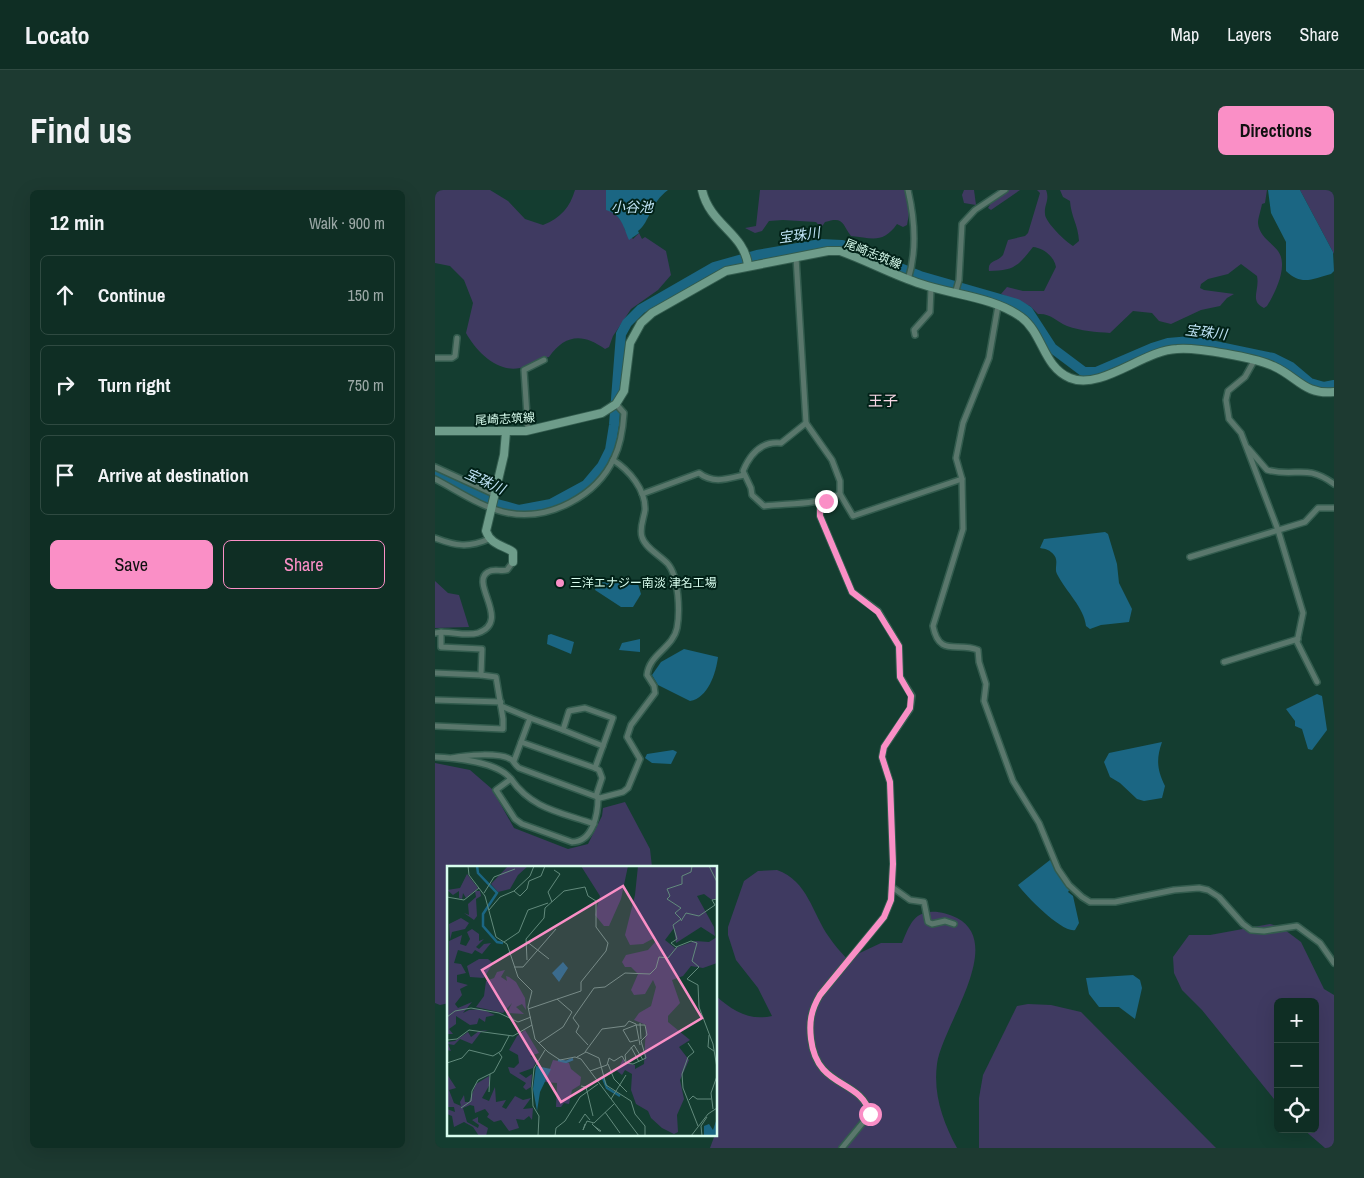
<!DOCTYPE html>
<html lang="en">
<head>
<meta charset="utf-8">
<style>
	body { margin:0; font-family:"Archivo Narrow","Noto Sans JP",sans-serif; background:#1d3a31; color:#f1f3f6 }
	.controls { position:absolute; right:15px; bottom:15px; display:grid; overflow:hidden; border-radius:8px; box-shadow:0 5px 20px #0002 }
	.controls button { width:45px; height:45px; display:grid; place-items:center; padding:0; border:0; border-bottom:1px solid #2f4a41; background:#0f2e24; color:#f1f3f6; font:25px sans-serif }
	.stop { position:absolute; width:15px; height:15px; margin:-11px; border:4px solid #fa8fc6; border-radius:50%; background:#fff }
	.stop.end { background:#fa8fc6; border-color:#fff; box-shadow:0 1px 5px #0008 }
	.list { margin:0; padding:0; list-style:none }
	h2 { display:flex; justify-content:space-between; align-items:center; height:65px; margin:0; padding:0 20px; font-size:21px }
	h2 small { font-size:16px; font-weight:400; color:#9ba8a6 }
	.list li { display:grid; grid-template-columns:32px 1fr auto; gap:15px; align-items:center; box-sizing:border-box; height:80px; margin:0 10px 10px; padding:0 10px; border:1px solid #2f4a41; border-radius:8px }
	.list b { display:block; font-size:19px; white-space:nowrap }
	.list em { font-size:16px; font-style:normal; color:#9ba8a6 }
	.actions { display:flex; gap:10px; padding:15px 20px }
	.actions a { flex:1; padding:11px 0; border:1px solid #fa8fc6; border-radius:8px; text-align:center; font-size:18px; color:#fa8fc6 }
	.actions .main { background:#fa8fc6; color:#111 }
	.icon { flex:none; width:28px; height:28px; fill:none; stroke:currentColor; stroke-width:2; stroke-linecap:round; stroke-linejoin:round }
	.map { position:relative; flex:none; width:899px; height:958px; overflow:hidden; border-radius:8px }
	header { display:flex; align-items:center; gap:30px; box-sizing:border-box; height:70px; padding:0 25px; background:#0f2e24; border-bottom:1px solid #2f4a41 }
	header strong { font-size:24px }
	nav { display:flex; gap:28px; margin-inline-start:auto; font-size:18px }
	.intro { display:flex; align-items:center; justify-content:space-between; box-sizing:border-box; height:120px; padding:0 30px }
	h1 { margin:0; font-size:35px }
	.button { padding:12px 22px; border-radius:8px; background:#fa8fc6; color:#111; font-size:18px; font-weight:700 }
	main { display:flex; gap:30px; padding:0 30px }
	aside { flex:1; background:#0f2e24; border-radius:8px; box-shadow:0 5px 20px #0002 }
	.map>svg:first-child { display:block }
	.green { fill:#3f3a61 }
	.water { fill:#1b6683 }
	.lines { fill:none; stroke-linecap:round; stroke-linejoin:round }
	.river { stroke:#1b6683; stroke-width:10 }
	.street-casing { stroke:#335c4e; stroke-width:8 }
	.secondary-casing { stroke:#335c4e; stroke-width:10 }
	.street { stroke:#5a776c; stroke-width:5 }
	.secondary { stroke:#6e9c8a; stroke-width:8 }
	.route { stroke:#fa8fc6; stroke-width:6 }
	.poi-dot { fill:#fa8fc6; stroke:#022218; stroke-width:2 }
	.labels { text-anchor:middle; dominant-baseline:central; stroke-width:4; stroke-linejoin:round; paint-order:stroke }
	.street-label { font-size:12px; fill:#d8fdee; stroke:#022218 }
	.poi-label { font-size:12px; fill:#d8fdee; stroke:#022218; text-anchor:start }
	.water-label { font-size:14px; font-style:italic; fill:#bee2f4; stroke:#022218 }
	.quarter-label { font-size:15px; fill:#f7d7e5; stroke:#022218 }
	.inset-river { fill:none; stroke:#1b6683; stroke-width:2.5 }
	.inset-road { fill:none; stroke:#628a7c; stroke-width:1 }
	.view { fill:#fa8fc6; fill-opacity:0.15; stroke:#fa8fc6; stroke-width:2.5 }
	.inset-edge { fill:none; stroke:#d8fdee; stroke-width:2.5 }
</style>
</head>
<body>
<header>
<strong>Locato</strong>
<nav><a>Map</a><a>Layers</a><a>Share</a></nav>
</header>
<div class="intro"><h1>Find us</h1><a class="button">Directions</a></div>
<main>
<aside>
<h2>12 min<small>Walk · 900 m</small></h2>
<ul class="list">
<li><svg class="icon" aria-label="ahead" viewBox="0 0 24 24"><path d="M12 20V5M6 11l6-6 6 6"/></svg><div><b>Continue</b></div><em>150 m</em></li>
<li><svg class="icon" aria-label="right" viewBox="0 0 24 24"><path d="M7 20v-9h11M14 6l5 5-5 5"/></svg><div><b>Turn right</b></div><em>750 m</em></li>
<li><svg class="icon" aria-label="arrive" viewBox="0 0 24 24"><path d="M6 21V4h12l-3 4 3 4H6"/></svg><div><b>Arrive at destination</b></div></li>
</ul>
<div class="actions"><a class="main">Save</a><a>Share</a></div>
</aside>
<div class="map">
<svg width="899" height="958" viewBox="0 0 899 958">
	<rect width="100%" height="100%" fill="#143d30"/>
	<!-- green -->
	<g class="green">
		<path d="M 0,0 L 55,0 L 73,11 L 90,29 L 108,35 C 126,28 135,17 140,0 L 171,0 L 172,15 L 189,34 L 190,40 L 198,49 L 204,43 L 207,49 L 210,47 L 231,61 L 236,85 L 223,100 L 196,119 L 178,146 L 174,157 L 170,159 C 148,143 130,144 114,167 C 100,169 96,175 85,178 C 62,183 41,161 31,143 L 38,113 L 29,90 L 15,76 L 0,73 Z"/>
		<path d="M 325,0 L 470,0 L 474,24 L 472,35 L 468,37 L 462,34 C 448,54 437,48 416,46 C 407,34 409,26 390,32 L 386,38 L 381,32 L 348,30 L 334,31 L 327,41 L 320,43 L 310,38 L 321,36 Z"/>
		<polygon points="529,0 539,0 541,15 529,13 527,5"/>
		<polygon points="563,0 585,0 556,20 553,18"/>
		<path d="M 602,0 L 611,0 C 615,10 609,14 610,24 C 610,32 631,52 638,56 L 644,51 C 643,34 636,27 635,11 L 628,7 L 625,0 L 832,0 L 830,13 L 827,14 C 826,20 823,28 823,33 C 824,46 836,52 843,61 C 854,76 840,103 832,116 L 829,118 C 814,111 825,100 822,86 L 806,74 L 793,84 L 773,89 L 766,94 L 765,98 L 769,100 L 799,104 L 792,108 L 785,116 L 766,120 L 736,134 L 724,131 L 717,123 L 698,121 L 675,143 C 661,142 646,141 632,136 C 621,131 615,123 603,124 L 595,116 L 566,104 L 572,97 L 588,101 L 609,101 L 621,77 C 619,66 608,58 598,57 C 583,76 579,81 554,81 C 552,70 563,72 568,65 L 573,50 L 590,46 L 593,43 L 605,3 Z"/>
		<polygon points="865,0 899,0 899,64 898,62"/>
		<polygon points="0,391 13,403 24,405 34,437 0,438"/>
		<polygon points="0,573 35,580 57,599 79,638 133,659 153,654 167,626 168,618 190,612 215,659 217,677 14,677 14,813 5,815 0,813"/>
		<path d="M 342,680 C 373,691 377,723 394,747 C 399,755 406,762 412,769 L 446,753 L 467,753 C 472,742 476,727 489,723 C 499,720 512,723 522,728 C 571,754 507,836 502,874 C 498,905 508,932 522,958 L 275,958 L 282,939 L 281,806 C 298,821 314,831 337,826 L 323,798 L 301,770 L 293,745 L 293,737 L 309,691 L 323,681 Z"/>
		<polygon points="835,734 846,737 866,752 889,799 899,805 899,958 890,958 868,939 880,939 880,812 843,812 843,914 767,820 747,800 739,783 738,767 754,745 775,745"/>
		<polygon points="593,814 616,815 646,822 781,958 544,958 544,908 548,885 582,816"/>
	</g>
	<!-- water -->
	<g class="water">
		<path d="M 171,0 L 233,0 C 215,13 215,32 203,41 L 204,43 L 194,50 C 188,36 187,25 171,20 Z"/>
		<path d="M 833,0 L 865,0 L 898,62 L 899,81 L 896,84 C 878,89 866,96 851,81 L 851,52 L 836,23 Z"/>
		<path d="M 670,342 L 673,344 L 682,374 L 684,393 L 697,419 L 694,432 L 666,435 L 655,439 L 651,436 C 649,417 631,402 622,384 C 619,378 624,371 619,365 C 615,360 611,359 605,358 L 609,349 Z"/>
		<polygon points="162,392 203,394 206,404 198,417 186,417 160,400"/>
		<polygon points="116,444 139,452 136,464 112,454 113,445"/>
		<polygon points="205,449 205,462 184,460 187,453"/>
		<path d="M 249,459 L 283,467 C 281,483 273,508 255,511 L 223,495 L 217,485 L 226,472 Z"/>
		<polygon points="882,504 887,506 892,540 877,560 873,559 867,539 860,536 860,531 851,519"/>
		<path d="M 727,552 C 721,569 722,580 730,596 L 727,608 L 709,611 L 702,609 L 685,593 L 675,587 L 669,572 L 674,563 Z"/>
		<polygon points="238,560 242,562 236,574 217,573 210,568 212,564"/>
		<path d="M 615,670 L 635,699 L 633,702 L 638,706 L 644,733 L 640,740 C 627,743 591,706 583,695 Z"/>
		<polygon points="698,785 705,790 707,798 700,829 684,817 664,817 654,804 651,788"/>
	</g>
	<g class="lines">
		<!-- river -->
		<polyline class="river" points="0,283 62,314 84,320 116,314 151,295 167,276 175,260 179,235 186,144 192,133 206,119 279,77 322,65 386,54 407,55 485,86 582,114 593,121 617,158 649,182 661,182 717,158 733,153 756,151 838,168 856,177 875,193 889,197 899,195"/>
		<!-- street casing -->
		<g class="street-casing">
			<g id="street">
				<polyline points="361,67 371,233 397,270 405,291 405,304 418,326 527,289"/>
				<path d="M 473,90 C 482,61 480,30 473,0"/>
				<polyline points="520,104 524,90 527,34 540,20 570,0"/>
				<path d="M 563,116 L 554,168 L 528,233 L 521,268 L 527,289 L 528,339 L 498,436 C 504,468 523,451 543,460 L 544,472 L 551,494 L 549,511 L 578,591 L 604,633 L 623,679 L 634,695 L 647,707 L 655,712 L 680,712 L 739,700 L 764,698 L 773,700 L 784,707 L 808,734 L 816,740 L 829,741 L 862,736 L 885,753 L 899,773"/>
				<polyline points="480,145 479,140 495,122 496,98"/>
				<polyline points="0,168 17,168 20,166 22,148"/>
				<polyline points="819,171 810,187 793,201 791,210 794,229 806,243 843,340 868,423 862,452 882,492"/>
				<path d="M 371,233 L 346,253 C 327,251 315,264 308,281 L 316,298 L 317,305 L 329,316 C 355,313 382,315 405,304"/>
				<polyline points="93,241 89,180 109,170"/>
				<path d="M 813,258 L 832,280 C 862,288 870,273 899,294"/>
				<polyline points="0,277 59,304"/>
				<path d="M 0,289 C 23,301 47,318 73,323 C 114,331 162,306 179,268 C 186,254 188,239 189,223 L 181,214"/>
				<path d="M 207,304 L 264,283 C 278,294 292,289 309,285"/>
				<path d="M 388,312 L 385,317 L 385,326 L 417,402 L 443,421 L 464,456 L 465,487 L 477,506 L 475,519 L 449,557 L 447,567 L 455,592 L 458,674 L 456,710 L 449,727 L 385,805 C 376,820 374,832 376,849 C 382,900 426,888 435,924 L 407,958"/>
				<path d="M 0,348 C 21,356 33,358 54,349"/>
				<polyline points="755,367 870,332 883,318 899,318"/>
				<path d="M 0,443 C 14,440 29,447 43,443 C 77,431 34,393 53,382 C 59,378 66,382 72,380 L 78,372"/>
				<polyline points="789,472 863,449"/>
				<polyline points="0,483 46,485"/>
				<polyline points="0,510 66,512"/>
				<polyline points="66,516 95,528"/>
				<polyline points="0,536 68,539 68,529 61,487 46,485 47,459 6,457 6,442"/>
				<polyline points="128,540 168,556"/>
				<polyline points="86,552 160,578"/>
				<path d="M 0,567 C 21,568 63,572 76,589 L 61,600 L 80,629 L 87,634 L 137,652 C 158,652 163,624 163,607"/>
				<path d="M 17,568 C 30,565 66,562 77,570 C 78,571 81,576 84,578 L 165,608 L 188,602 L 193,598 L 205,569 L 192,547 L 196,535 L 220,503 L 219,496 L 212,485 C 214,464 238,458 242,438 C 245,422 244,387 233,374 C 226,366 210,358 207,347 C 204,338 209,328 210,320 C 211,300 194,280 178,270"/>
				<polyline points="79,571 95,528 128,540 134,521 150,518 178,528 160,578 164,580 167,588 161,606"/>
				<path d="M 76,589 C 97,619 125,622 159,634"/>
				<polyline points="457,697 475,710 489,712 493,732 497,734 510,731 519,734"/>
			</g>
		</g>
		<!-- secondary casing -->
		<g class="secondary-casing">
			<g id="secondary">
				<path d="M 267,0 C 275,35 309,43 313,75"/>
				<path d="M 0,241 L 91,241 L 167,223 L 181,214 L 189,201 L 195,153 L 206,133 L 217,123 L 291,81 L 393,61 L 405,61 C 433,71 458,85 486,94 C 518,105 558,107 586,127 C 608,143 608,177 635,188 C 666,201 709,160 742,159 C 761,157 821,168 838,176 C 863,187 869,205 899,202"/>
				<path d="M 71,242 L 69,265 L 51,341 C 56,355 68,355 78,362 L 78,372"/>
			</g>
		</g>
		<!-- street -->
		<use href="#street" class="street"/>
		<!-- secondary -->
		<use href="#secondary" class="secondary"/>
	</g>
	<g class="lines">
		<!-- route -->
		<path class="route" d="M 391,311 L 385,317 L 385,326 L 417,402 L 443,422 L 464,456 L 465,487 L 476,506 L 475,518 L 449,557 L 447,567 L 455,592 L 458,674 L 456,710 L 449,727 L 385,805 C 376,820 374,832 376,849 C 382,900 426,888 435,924"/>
	</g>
	<!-- markers -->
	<circle class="poi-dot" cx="125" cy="393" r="5"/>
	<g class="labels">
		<!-- street labels -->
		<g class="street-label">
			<text transform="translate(438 64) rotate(22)">尾崎志筑線</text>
			<text transform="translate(70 229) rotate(-3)">尾崎志筑線</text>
		</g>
		<!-- poi labels -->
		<g class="poi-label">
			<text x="135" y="393">三洋エナジー南淡 津名工場</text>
		</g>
		<!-- water labels -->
		<g class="water-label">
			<text x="197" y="17">小谷池</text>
			<text transform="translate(364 45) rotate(-8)">宝珠川</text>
			<text transform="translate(771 142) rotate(7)">宝珠川</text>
			<text transform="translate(50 291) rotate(25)">宝珠川</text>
		</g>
		<!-- quarter labels -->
		<g class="quarter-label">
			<text x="448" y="210">王子</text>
		</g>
	</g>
	<!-- overview -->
	<g transform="translate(12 676)">
		<rect width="270" height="270" fill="#143d30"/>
		<path d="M 61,0 L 81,0 L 71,9 L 63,23 L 51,26 L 44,18 ZM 134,0 L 181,0 L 174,33 L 162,60 L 157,60 L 148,49 L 153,30 ZM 191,0 L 270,0 L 270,32 L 265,34 L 257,28 L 250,30 L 267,61 L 268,70 L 254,61 L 229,77 L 227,62 L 218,74 L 228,82 L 248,75 L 262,76 L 270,71 L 270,97 L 256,102 L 244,100 L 236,110 L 225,114 L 233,137 L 221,150 L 221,156 L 243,174 L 232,181 L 242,194 L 233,214 L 237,233 L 230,249 L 231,266 L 227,268 L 215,262 L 204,252 L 201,245 L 189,238 L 184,224 L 185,208 L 178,204 L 175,209 L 170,205 L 176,193 L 178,197 L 188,199 L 188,203 L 197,198 L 199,159 L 187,154 L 192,147 L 204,140 L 209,121 L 206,114 L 198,128 L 187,129 L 184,124 L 191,108 L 184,101 L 178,101 L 175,96 L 179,89 L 201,84 L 209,75 L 207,72 L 196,78 L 183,79 L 178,69 L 188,29 ZM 20,8 L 31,22 L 19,32 L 16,27 L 15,33 L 12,32 L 12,25 L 6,29 L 0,24 L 13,22 ZM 28,25 L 33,25 L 34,30 L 29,33 L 30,50 L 27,54 L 17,47 L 22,49 L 21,38 L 29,31 ZM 14,52 L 22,57 L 18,63 L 5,66 L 3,74 L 2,58 ZM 25,63 L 32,68 L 32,75 L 37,73 L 29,81 L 32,83 L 37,78 L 44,77 L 35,88 L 28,84 L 25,88 L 11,84 L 7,97 L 14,98 L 19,107 L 10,109 L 10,116 L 21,119 L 13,123 L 15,129 L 8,138 L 11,142 L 25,136 L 16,147 L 22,144 L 34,143 L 48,149 L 39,151 L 38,156 L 32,152 L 30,158 L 23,159 L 9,150 L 9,158 L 2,163 L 6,168 L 1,168 L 2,75 L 15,69 L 13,78 L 19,80 L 23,73 L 20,66 ZM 32,93 L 41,93 L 46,97 L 37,112 L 23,111 L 20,100 ZM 58,104 L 54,111 L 60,115 L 59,110 L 62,111 L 69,116 L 78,132 L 79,144 L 75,138 L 69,141 L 77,148 L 61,147 L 68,154 L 59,149 L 65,137 L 56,147 L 29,141 L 37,130 L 39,115 L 47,112 L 50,106 ZM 42,164 L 34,166 L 25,178 L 13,173 L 7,179 L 1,178 L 4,185 L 0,184 L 0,176 L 8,175 L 21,166 L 24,171 L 32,165 ZM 78,164 L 92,187 L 83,190 L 90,194 L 86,202 L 72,207 L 79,212 L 85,208 L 84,221 L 79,224 L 76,221 L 79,217 L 63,207 L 61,201 L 67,202 L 72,197 L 71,189 L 62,184 L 70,170 ZM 106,194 L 122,197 L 124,203 L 134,211 L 133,219 L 125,224 L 122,238 L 117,237 L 114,241 L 109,241 L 110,217 L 98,216 ZM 0,208 L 9,222 L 2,224 L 7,237 L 14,240 L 13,236 L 17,229 L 18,236 L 22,236 L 29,218 L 42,210 L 43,218 L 35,232 L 42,235 L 48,221 L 49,236 L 59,234 L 55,241 L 59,243 L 68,230 L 76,234 L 84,232 L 76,243 L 86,242 L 85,254 L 82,250 L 77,254 L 69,253 L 72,262 L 62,265 L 54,254 L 47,256 L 40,251 L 42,248 L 38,243 L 28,247 L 27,240 L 23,239 L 16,242 L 20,256 L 31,262 L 32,259 L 25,254 L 31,251 L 31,256 L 41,262 L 39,270 L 32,270 L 26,261 L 17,256 L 7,261 L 5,250 L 0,248 L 0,243 L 8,246 L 7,241 L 0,241 Z" fill="#3f3a61"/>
		<path d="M 116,96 L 121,102 L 112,116 L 105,107 ZM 89,200 L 104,203 L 93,226 L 90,245 L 86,223 ZM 270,252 L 270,270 L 257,270 L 257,260 L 262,258 L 266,264 Z" fill="#1b6683"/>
		<path class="inset-river" d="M 30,0 L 31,7 L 50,27 L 36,48 L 36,60 L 50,76 L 56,77M 111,194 L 119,196 L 126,193M 156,212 L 160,222 L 173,230"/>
		<path class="inset-road" d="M 21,0 L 22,9 L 38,30 L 49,71 L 60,78 L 71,111 L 85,125 L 81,141 L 88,173 L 101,186 L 113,194 L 128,191 L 134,193 L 192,270M 245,0 L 244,6 L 235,10 L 235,18 L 220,23 L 223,30 L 220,33 L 234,42 L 228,47 L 234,53 L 226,59 L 230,73 L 224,77 L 229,81 L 244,75 L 250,77 L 245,95 L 252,101 L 240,113 L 251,119 L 252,141 L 266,178 L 270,202M 262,0 L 270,16M 67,25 L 73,30 L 80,23 L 82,15 L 94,10 L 98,0M 37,27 L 47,11 L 68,3M 0,31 L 17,34 L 32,22M 105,36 L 101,26 L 113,8 L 107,4M 42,44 L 53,31 L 67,25 L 83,10 L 87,0M 234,55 L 239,47 L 252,50 L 268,39 L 265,34 L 270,33M 79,75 L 102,93M 57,76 L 72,66 L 81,44 L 101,37M 80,94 L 79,73 L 97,52 L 98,42 L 117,25 L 138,21 L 141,30 L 149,35 L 149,61 L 161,77 L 159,85 L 134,116 L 134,125 L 81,143M 67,101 L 76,101 L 109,63M 0,151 L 8,145 L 24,142 L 52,147 L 71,156 L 84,151M 126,152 L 147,122 L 158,121 L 178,107 L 203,108 L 209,102 L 212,91 L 221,92 L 230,81M 126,152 L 132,160 L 129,166M 193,157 L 194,173M 189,159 L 176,164 L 183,176 L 191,174M 129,166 L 141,179M 262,169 L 261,181 L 267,185M 0,174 L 10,173 L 22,164 L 66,170 L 85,159M 92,177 L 116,161 L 125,146 L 110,133M 241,177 L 247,186 L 241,191 L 235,208 L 236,222 L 251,260M 184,181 L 192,196M 138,186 L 155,163 L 178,160 L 182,155 L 189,158 L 193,179M 130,191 L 139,186 L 152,192 L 159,219 L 184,235 L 188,248 L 198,260 L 198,270M 179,196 L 178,189 L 187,179 L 196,194M 0,197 L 15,192 L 22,184 L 46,190 L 54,185 L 62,170M 161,198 L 167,213 L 180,226M 143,205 L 160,199 L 162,192 L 167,195 L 175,190 L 179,197 L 186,198 L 199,192 L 194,175 L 200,169 L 198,159 L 189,159M 134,220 L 139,221 L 146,250M 42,226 L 43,208M 164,233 L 179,209M 242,234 L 246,230 L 250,233 L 264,233M 14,242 L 24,235 L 25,225 L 31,214 L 47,206 L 55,191 L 52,187M 266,243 L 264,227 L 270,210M 158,246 L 173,267M 132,257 L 138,248 L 143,254M 138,258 L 136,264 L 140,255 L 147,257 L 167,238M 146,258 L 145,258 L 152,265 L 154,265 L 147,260M 91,270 L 92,250 L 86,240 L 85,222 L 87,202 L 98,184M 108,270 L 109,262 L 118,255 L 133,231 L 151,218M 161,270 L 185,270M 244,270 L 261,248 L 270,242M 255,270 L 254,260 L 260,251"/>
		<path class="view" d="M 176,20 L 255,152 L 114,236 L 35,104 Z"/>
		<rect width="270" height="270" class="inset-edge"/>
	</g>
</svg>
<div class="controls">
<button>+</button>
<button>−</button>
<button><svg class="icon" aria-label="locate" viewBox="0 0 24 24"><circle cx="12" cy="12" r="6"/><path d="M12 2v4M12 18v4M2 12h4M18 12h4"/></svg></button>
</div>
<div class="stop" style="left:435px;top:924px"></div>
<div class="stop end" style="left:391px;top:311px"></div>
</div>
</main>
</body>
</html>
